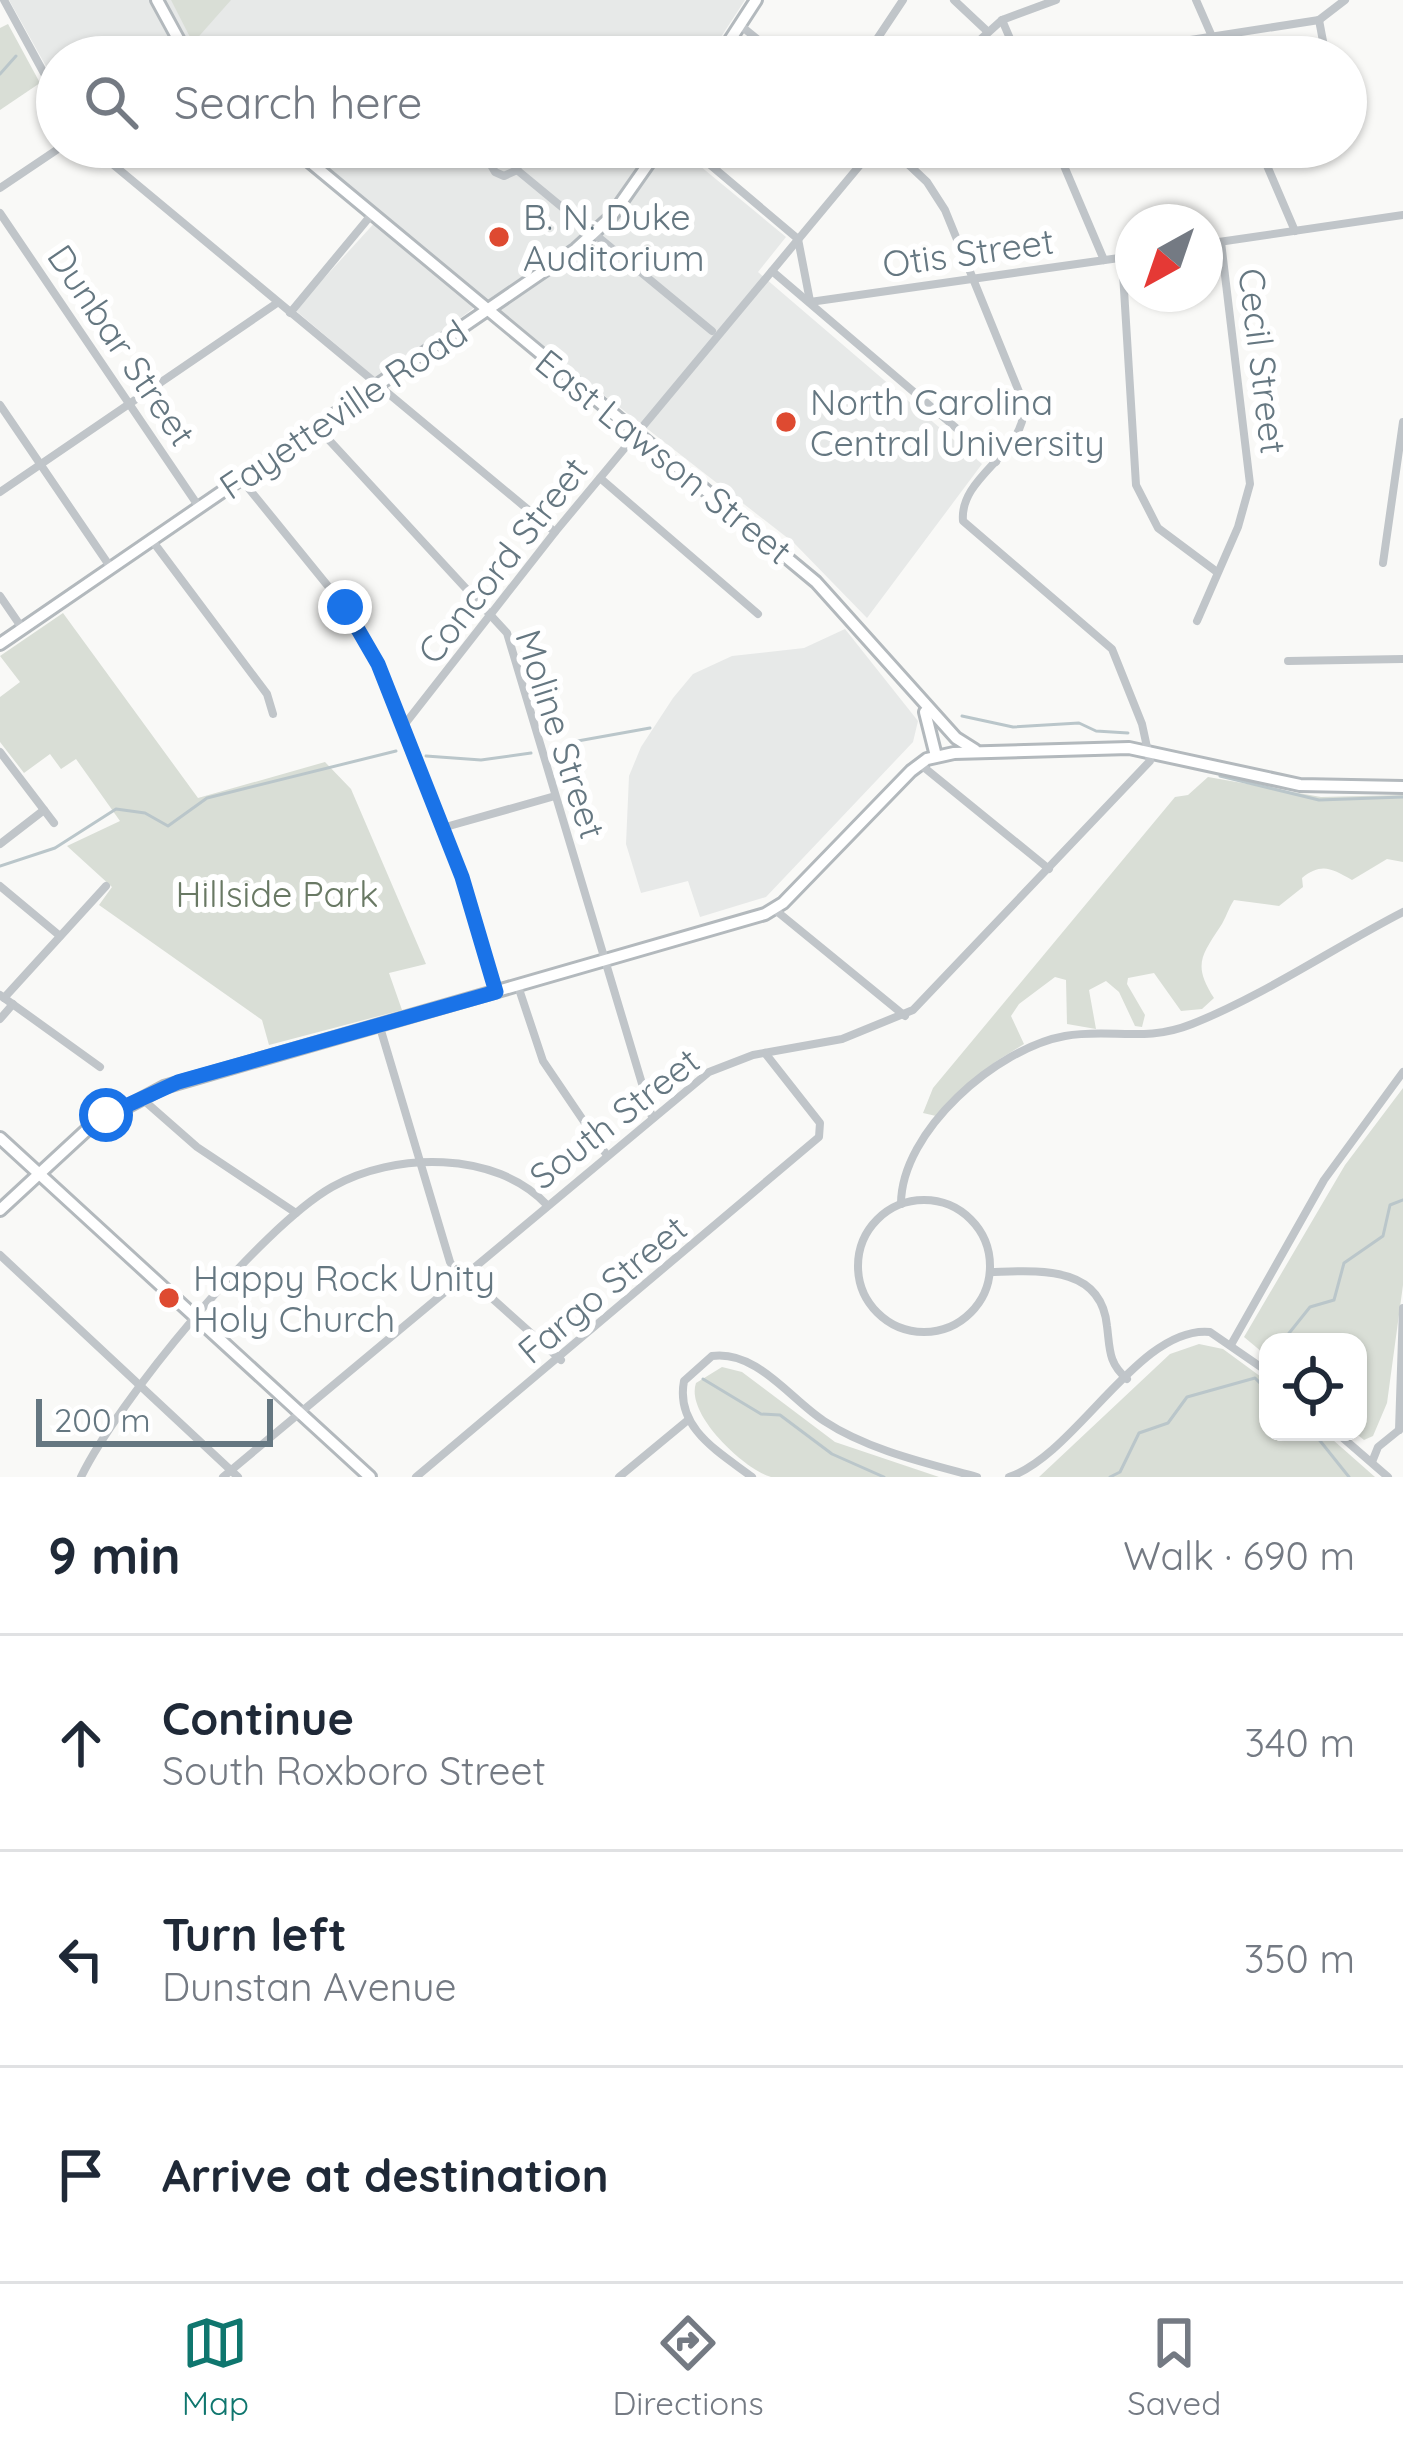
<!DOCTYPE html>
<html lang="en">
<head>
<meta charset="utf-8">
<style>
	body { margin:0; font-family:Quicksand,sans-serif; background:#f6f6f7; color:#1f2937 }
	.controls { position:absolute; right:36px; bottom:36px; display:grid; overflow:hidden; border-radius:24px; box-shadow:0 3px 9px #0004 }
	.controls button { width:108px; height:108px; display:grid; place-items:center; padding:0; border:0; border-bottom:3px solid #e0e1e3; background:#fff; color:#1f2937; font:60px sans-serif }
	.compass { position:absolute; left:1115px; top:204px; width:108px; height:108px; border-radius:50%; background:#fff; box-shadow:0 3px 9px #0004; rotate:220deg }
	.scale { position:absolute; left:36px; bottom:30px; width:237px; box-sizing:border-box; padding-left:12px; border:6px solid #657781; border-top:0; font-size:33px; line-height:42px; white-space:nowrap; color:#657781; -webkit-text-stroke:9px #fff; paint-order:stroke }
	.stop { position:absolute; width:36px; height:36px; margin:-27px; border:9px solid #1a73e8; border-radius:50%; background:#fff }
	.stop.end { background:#1a73e8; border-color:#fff; box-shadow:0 3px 12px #0008 }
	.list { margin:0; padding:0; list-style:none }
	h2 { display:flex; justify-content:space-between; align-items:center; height:156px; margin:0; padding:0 48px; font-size:51px }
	h2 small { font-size:39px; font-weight:400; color:#747a83 }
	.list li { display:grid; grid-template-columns:78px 1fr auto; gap:36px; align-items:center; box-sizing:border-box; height:216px; padding:0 48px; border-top:3px solid #e0e1e3 }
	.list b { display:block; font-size:45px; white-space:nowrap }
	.list p { margin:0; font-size:39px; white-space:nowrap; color:#747a83 }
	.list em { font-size:39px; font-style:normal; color:#747a83 }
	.icon { flex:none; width:66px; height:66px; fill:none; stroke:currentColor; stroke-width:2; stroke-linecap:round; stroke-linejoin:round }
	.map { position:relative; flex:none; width:1403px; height:1477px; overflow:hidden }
	.search { position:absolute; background:#fff; box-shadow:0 3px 9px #0004; left:36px; right:36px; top:36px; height:132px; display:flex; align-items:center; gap:30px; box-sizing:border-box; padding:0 42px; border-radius:66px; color:#747a83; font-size:45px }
	.sheet { height:804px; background:#fff }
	nav { display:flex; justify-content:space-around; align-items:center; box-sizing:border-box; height:168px; border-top:3px solid #e0e1e3; background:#fff; font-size:33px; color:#747a83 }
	nav a { display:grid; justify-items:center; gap:6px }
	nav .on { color:#0f766e }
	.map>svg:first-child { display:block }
	.built { fill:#e7e9e8 }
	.green { fill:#d9ded6 }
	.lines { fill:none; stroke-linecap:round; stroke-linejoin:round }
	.stream { stroke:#bac6ca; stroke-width:3 }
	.secondary-casing { stroke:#b3b9bd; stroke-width:16 }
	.street { stroke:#c0c5c9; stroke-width:8 }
	.secondary { stroke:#fff; stroke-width:10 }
	.route { stroke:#1a73e8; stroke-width:15 }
	.poi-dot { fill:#de4a31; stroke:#fff; stroke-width:4.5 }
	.labels { text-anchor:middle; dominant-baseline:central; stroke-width:12; stroke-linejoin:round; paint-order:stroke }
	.poi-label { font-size:36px; fill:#657781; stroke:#fff; text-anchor:start }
	.street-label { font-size:36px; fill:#657781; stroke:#fff }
	.park-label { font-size:36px; fill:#697964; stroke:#fff }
</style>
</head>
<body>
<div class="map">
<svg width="1403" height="1477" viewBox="0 0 1403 1477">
	<rect width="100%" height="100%" fill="#f9f9f7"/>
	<!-- built -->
	<g class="built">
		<polygon points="9,0 745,0 708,57 57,57 57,86"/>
		<polygon points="291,147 677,147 786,237 758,272 982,464 867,618 794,543 483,301 378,380 295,310 379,218"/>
		<polygon points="845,629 918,721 913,742 766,897 700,917 688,881 641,893 626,844 629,776 641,747 673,698 693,674 732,656 804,648"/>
	</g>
	<!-- green -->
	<g class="green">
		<polygon points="171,0 231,0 193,43"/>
		<polygon points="8,24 40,83 0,110 0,28"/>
		<polygon points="63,613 198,798 325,762 351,789 426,964 389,973 402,1010 269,1045 262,1020 99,905 112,887 67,846 120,821 76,759 61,769 50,754 24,773 0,742 0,697 20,682 0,656"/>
		<path d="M 1208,777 L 1321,797 L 1403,795 L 1403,862 L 1387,859 L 1352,880 C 1332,869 1322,862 1302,878 L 1303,887 L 1279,906 L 1234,900 C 1228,909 1226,918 1220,927 C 1201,956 1193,965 1214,998 L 1202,1009 L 1181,1011 L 1154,973 L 1128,978 L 1127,984 L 1145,1015 L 1142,1027 L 1135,1026 L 1119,992 L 1106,981 L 1089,990 L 1096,1029 L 1067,1024 L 1066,980 L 1055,977 L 1019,1004 L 1011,1016 L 1024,1044 L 995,1062 L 936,1116 L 923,1113 L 933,1088 L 1175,797 L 1188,795 Z"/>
		<polygon points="1403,1088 1403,1285 1387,1403 1373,1436 1364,1440 1354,1432 1358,1342 1268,1342 1268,1357 1244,1337 1345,1165"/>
		<polygon points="1199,1344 1223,1349 1268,1382 1268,1432 1324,1432 1375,1477 1039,1477 1170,1354"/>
		<path d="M 722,1367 L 742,1372 L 835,1442 L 939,1477 C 905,1477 798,1477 771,1477 C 744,1469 685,1414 696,1383 Z"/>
	</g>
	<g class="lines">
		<!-- stream -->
		<g class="stream">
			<polyline points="0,74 16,56"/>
			<polyline points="962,716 1013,727 1079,723 1096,731 1128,733"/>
			<polyline points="553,751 572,742 650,728"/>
			<polyline points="426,756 481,760 531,753"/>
			<polyline points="1220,776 1319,800 1403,797"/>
			<polyline points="0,866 55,848 116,809 145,813 168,826 207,798 396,751"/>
			<polyline points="1282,1342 1310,1307 1334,1300 1344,1263 1383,1236 1390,1205 1403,1200"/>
			<polyline points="703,1379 761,1414 780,1415 832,1454 884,1477"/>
			<polyline points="1313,1432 1349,1477"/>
			<polyline points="1110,1477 1120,1472 1139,1433 1168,1423 1187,1397 1255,1378 1268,1391"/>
		</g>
		<!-- secondary casing -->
		<g class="secondary-casing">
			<g id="secondary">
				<polyline points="157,0 188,57"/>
				<polyline points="719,57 756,0"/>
				<polyline points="292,147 816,582 956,738 975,750"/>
				<polyline points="0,644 576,249 611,217 660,147"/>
				<polyline points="925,712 936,756"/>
				<polyline points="0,1138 370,1477"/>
				<polyline points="0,1210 91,1126 164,1087 765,914 783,903 911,771 927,759 954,753 1129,748 1300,785 1403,787"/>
			</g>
		</g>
		<!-- street -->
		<g class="street">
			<polyline points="4,0 57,97"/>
			<polyline points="954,0 987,31"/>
			<polyline points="1196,0 1221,57"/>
			<polyline points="1002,20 1018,57"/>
			<polyline points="1319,20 1326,57"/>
			<polyline points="740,25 779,57"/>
			<polyline points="865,57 903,0"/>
			<polyline points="961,57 1002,20 1056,0"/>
			<polyline points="1081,57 1319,20 1345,0"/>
			<polyline points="92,147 555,532"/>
			<polyline points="493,147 488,160 495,172 504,176 517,170"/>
			<polyline points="515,147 520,156 517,170"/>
			<polyline points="689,147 798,239 810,301"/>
			<polyline points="1056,147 1104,260"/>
			<polyline points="1259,147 1295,231"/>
			<polyline points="1063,163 1161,147"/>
			<polyline points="517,170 712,331"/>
			<polyline points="0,188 61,147"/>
			<polyline points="0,213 199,507"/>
			<polyline points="1205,244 1403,215"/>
			<polyline points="1122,257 1136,485 1158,528 1217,572"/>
			<polyline points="772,271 996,462"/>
			<polyline points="810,302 1133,256"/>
			<polyline points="290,313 372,214"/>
			<polyline points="0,405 111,568"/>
			<polyline points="317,427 507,633 652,1117"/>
			<polyline points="600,478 758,614"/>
			<polyline points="241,479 345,607 369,645 462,877 496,991"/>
			<polyline points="0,492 277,303"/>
			<polyline points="151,539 267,694 273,714"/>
			<polyline points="1383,563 1403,422"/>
			<polyline points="0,596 22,628"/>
			<polyline points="1197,621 1238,527 1250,484 1221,242"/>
			<polyline points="1288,661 1403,659"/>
			<polyline points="401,729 555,532 875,147"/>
			<polyline points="0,752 54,823"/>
			<polyline points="921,765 1049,869"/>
			<polyline points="442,828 555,796"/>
			<polyline points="0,844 44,810"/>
			<polyline points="0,886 60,936"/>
			<polyline points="774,909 905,1016"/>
			<polyline points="518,986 543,1061 606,1154"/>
			<polyline points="0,995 100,1067"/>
			<polyline points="4,998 106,886"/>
			<polyline points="0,1019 13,1004"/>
			<polyline points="379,1024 450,1262 460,1278"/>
			<polyline points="140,1097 197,1147 296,1213"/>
			<circle cx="924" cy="1266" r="66"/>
			<path d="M 901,1204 C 901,1131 997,1048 1065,1036 C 1110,1028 1145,1043 1192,1024 C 1265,995 1333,948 1403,912"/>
			<polyline points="0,1255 238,1477"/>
			<path d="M 990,1272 C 1037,1271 1101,1264 1107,1326 C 1110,1349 1108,1363 1127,1379"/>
			<polyline points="465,1274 561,1360"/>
			<polyline points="1232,1343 1324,1180 1403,1072"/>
			<polyline points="1399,1430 1403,1308"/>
			<polyline points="1336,1432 1388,1477"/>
			<polyline points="1372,1462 1378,1447 1399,1430"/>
			<path d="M 81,1477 C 117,1402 260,1228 332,1187 C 393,1152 496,1150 547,1205"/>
			<path d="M 223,1477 L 709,1072 L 753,1055 L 842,1039 L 913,1010 L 1150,761 L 1142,724 L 1112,649 L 963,521 C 959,475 1027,454 1024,404 L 945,210 L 927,182 L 890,147"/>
			<polyline points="416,1477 819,1137 820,1123 765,1053"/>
			<polyline points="619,1477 688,1420"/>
			<path d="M 752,1477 C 719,1452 675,1428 684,1381 L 712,1356 C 757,1350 790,1399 824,1421 C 868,1450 926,1463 977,1477"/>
			<path d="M 1009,1477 C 1076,1455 1139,1325 1210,1332 L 1268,1372"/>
		</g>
		<!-- secondary -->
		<use href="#secondary" class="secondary"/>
	</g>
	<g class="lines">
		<!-- route -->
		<polyline class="route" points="106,1115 178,1082 496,992 462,877 378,664 345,607"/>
	</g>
	<!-- markers -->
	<g class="poi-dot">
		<circle cx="499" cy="237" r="12"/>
		<circle cx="786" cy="422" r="12"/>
		<circle cx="169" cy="1298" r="12"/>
	</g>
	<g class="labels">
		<!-- poi labels -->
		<g class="poi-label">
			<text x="523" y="216">B. N. Duke<tspan x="523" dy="41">Auditorium</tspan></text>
			<text x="810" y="401">North Carolina<tspan x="810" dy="41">Central University</tspan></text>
			<text x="193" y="1277">Happy Rock Unity<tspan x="193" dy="41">Holy Church</tspan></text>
		</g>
		<!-- street labels -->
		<g class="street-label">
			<text transform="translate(968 252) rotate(-8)">Otis Street</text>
			<text transform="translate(122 345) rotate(56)">Dunbar Street</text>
			<text transform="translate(1263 361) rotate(83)">Cecil Street</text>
			<text transform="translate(343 409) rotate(-34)">Fayetteville Road</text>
			<text transform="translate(664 456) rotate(39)">East Lawson Street</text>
			<text transform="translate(502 560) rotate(-52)">Concord Street</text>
			<text transform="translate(561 734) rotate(72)">Moline Street</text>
			<text transform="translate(614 1118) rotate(-38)">South Street</text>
			<text transform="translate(602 1289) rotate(-40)">Fargo Street</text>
		</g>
		<!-- park labels -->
		<g class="park-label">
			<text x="277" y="893">Hillside Park</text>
		</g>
	</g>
</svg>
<div class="controls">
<button><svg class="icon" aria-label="locate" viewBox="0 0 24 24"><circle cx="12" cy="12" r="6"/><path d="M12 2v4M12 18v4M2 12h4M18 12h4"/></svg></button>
</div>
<svg class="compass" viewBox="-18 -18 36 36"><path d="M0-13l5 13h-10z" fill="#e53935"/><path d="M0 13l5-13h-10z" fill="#747a83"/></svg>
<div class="scale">200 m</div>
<div class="stop" style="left:106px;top:1115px"></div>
<div class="stop end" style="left:345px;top:607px"></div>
<div class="search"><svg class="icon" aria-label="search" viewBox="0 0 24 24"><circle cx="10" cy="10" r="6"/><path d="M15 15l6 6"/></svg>Search here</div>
</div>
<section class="sheet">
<h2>9 min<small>Walk · 690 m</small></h2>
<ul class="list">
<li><svg class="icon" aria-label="ahead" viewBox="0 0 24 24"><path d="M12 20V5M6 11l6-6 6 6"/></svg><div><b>Continue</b><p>South Roxboro Street</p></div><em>340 m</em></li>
<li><svg class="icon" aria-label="left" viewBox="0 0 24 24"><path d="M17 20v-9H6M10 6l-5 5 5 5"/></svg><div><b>Turn left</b><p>Dunstan Avenue</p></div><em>350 m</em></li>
<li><svg class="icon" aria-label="arrive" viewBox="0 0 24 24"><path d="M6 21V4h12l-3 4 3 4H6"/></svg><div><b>Arrive at destination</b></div></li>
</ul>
</section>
<nav>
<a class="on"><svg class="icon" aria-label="map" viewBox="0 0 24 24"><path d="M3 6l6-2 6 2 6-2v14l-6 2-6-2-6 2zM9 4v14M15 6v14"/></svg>Map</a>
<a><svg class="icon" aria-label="directions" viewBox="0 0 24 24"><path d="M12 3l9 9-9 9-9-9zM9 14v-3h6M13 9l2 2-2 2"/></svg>Directions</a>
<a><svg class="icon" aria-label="saved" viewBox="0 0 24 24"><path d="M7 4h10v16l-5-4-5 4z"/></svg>Saved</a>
</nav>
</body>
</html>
